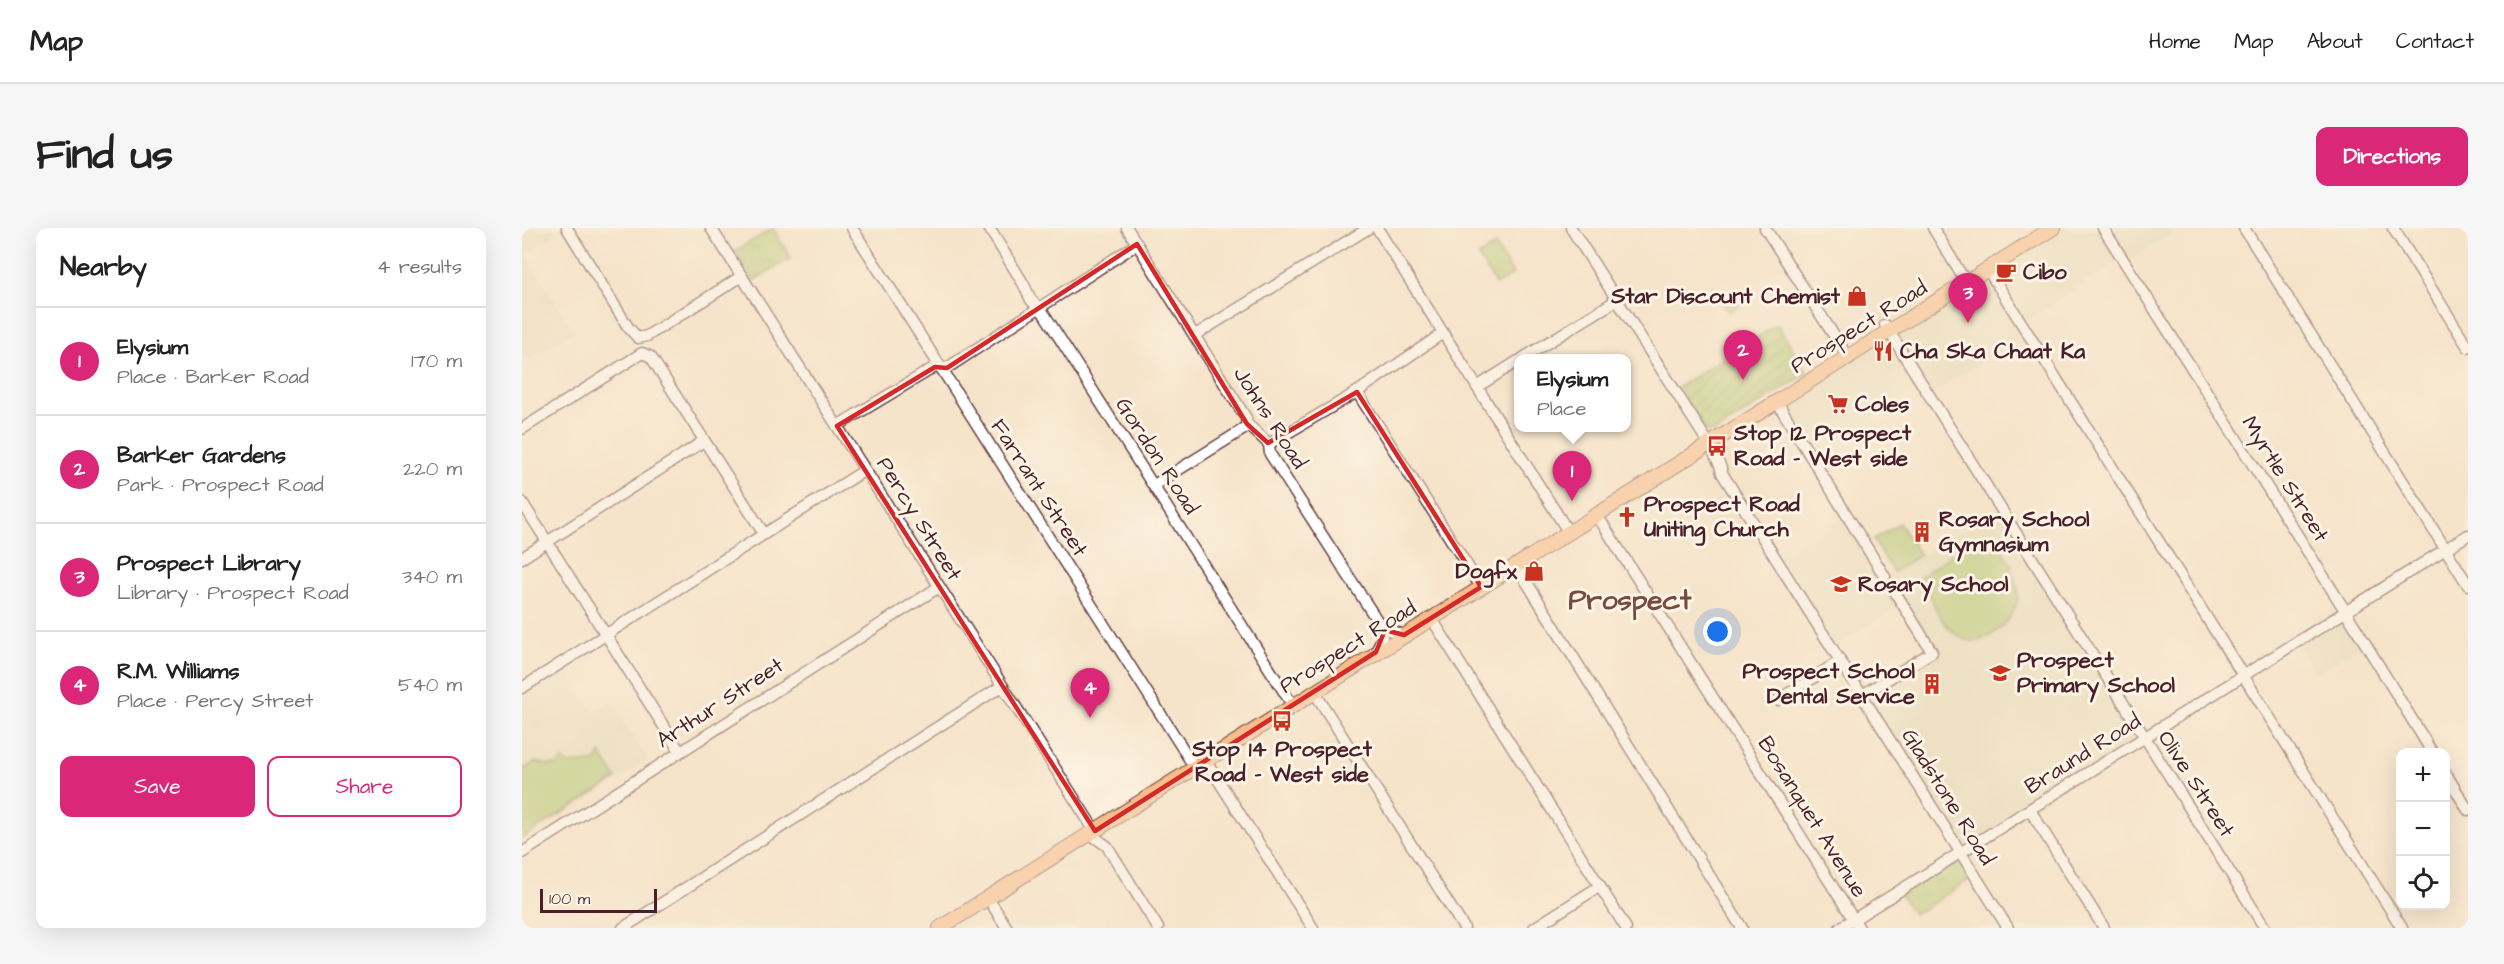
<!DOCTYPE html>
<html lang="en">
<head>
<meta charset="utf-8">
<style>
	body { margin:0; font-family:"Architects Daughter",sans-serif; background:#f6f6f6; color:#222 }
	.controls { position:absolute; right:18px; bottom:18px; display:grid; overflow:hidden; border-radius:12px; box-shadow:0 6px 24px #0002 }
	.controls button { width:54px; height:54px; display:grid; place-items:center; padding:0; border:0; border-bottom:2px solid #e0e0e0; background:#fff; color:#222; font:30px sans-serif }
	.scale { position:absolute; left:18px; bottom:15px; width:117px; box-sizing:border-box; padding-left:6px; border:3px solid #4a1f2b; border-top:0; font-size:16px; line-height:21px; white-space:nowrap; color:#4a1f2b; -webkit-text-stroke:4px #fcf5e5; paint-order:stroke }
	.you { position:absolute; left:1196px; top:404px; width:21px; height:21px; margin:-15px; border:4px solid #fff; border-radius:50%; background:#1a73e8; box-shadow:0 0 0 9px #1a73e833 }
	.badge { display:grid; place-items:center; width:39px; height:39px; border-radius:50%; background:#db2777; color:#fff; font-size:20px; font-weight:700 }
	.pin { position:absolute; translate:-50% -50px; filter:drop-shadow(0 2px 3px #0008) }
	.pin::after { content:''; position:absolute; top:32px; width:21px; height:18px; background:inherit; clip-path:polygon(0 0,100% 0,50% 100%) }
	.popup { position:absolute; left:992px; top:126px; width:117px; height:78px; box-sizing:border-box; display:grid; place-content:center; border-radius:12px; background:#fff; filter:drop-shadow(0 2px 4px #0005); font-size:20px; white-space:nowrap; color:#767676 }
	.popup b { font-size:22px; color:#222 }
	.popup::after { content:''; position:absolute; left:50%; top:100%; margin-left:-12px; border:12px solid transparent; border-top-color:#fff }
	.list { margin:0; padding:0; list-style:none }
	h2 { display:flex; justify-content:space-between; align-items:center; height:78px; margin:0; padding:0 24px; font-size:26px }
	h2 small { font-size:20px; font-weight:400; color:#767676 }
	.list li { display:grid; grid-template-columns:39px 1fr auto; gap:18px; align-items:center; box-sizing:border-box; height:108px; padding:0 24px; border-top:2px solid #e0e0e0 }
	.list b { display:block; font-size:22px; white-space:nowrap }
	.list p { margin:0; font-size:20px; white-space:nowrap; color:#767676 }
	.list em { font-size:20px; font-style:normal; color:#767676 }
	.actions { display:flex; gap:12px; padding:18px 24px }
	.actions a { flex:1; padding:14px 0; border:2px solid #db2777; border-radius:12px; text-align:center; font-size:21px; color:#db2777 }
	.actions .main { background:#db2777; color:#fff }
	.icon { flex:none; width:33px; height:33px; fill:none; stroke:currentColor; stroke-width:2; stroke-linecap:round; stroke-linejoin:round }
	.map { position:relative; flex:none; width:1946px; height:700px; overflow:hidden; border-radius:12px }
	header { display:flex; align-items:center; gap:36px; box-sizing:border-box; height:84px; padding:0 30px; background:#fff; border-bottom:2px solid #e0e0e0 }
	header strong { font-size:28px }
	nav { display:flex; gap:33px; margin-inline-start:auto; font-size:21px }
	.intro { display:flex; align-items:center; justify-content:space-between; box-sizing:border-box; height:144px; padding:0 36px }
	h1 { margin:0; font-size:42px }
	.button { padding:15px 27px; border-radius:12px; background:#db2777; color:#fff; font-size:21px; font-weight:700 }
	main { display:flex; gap:36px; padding:0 36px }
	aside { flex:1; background:#fff; border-radius:12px; box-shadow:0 6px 24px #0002 }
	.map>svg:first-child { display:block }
	.built { fill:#e2dcba }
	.park { fill:url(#park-crowns); stroke:#7a734c; stroke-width:1.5 }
	.garden { fill:url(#garden-furrows); stroke:#7a734c; stroke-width:1.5 }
	.pitch { fill:#abc76e; stroke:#7a734c; stroke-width:1.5 }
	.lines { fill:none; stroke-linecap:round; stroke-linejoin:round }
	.minor-casing { stroke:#643d43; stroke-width:13 }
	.major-casing { stroke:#643d43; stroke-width:16 }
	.minor { stroke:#fff; stroke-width:10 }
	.major { stroke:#f8bd89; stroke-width:14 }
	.marked { fill:none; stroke:#d62828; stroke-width:4.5; stroke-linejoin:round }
	.labels { text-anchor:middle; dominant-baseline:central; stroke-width:6; stroke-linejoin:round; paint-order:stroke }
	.poi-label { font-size:22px; font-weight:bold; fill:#4a1f2b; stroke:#fcf5e5; text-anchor:start }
	.street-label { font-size:22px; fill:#4a1f2b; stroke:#fcf5e5 }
	.district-label { font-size:28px; font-weight:bold; fill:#794a40; stroke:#fcf5e5 }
</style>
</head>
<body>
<header>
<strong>Map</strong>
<nav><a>Home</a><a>Map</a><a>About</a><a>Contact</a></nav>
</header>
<div class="intro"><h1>Find us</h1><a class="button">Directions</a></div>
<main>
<aside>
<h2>Nearby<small>4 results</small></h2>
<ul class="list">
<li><span class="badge">1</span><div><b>Elysium</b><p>Place · Barker Road</p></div><em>170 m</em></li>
<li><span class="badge">2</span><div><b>Barker Gardens</b><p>Park · Prospect Road</p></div><em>220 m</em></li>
<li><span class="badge">3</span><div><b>Prospect Library</b><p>Library · Prospect Road</p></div><em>340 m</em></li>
<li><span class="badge">4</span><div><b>R.M. Williams</b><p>Place · Percy Street</p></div><em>540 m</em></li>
</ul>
<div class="actions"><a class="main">Save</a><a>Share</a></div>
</aside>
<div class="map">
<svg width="1946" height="700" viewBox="0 0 1946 700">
	<defs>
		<pattern id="park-crowns" width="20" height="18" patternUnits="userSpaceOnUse" patternTransform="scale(1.5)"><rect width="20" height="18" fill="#abc76e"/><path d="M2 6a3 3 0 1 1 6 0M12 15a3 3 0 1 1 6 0" fill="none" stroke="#95aa5f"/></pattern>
		<pattern id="garden-furrows" width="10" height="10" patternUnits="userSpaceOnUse" patternTransform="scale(1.5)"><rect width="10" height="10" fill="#abc76e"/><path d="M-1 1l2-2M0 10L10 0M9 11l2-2" fill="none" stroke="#95aa5f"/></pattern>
	</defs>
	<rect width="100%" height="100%" fill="#fcf5e5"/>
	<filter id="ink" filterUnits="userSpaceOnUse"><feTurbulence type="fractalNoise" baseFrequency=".0167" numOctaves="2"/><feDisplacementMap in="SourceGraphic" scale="12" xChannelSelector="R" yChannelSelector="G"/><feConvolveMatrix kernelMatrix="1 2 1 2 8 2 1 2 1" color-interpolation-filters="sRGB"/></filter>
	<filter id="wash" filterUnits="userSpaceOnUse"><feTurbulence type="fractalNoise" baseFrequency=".008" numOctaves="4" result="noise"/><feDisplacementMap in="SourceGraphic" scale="24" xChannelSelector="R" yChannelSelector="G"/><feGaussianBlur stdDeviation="1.35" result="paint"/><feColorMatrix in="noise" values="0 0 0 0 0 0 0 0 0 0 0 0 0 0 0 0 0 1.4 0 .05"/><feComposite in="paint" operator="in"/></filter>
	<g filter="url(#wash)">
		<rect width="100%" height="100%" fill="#f6e4ca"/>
		<!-- built -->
		<g class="built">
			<polygon points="0,0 32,0 34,3 31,8 4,26 52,103 0,136"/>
			<polygon points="1531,0 1659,0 1603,35 1600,31 1500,96 1505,104 1407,167 1400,158 1289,228 1255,174"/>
			<polygon points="1477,281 1622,510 1439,625 1340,467 1410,424 1380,376 1310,420 1254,330 1324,287 1364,348"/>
			<polygon points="1824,384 1842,415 1794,445 1775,415"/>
			<polygon points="45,441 71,483 89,474 126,532 0,613 0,469"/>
		</g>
		<!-- park -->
		<g class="park">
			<polygon points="251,0 269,30 231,53 213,23"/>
			<polygon points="1439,625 1453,648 1392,687 1376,663"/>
		</g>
		<!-- garden -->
		<polygon class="garden" points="1255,96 1286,145 1193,204 1185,204 1156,159"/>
		<!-- pitch -->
		<g class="pitch">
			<polygon points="973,17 991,46 974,57 956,28"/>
			<polygon points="1224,59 1230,70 1206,84 1200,74"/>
			<polygon points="1377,295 1398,327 1371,344 1351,312"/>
			<path d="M 1470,305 L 1490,338 L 1487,340 C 1491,347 1495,354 1496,362 C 1499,387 1462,425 1438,409 C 1413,392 1412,372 1398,349 L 1430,326 Z"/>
			<path d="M 78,525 L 95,551 L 0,610 L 0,542 L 13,534 L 34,538 L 41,532 L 45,536 C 55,534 65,536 74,533 Z"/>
		</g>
	</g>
	<g filter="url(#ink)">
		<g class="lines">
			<!-- minor casing -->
			<g class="minor-casing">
				<g id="minor">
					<polyline points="45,0 106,99 116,110 125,108 220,48"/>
					<polyline points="189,0 573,603"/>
					<polyline points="330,0 673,540"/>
					<polyline points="467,0 501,55 509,72 521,84 771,478"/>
					<polyline points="605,0 724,190 725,196 747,216 748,226 860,400 860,410 854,424"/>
					<polyline points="855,0 1047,305"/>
					<polyline points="1049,0 1187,216"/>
					<polyline points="1243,0 1327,131"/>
					<polyline points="1411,0 1445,56"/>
					<polyline points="1581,0 1824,384 1910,524"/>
					<polyline points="1722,0 1946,357"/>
					<polyline points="1871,0 1946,119"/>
					<polyline points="1466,42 1880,700"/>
					<polyline points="1363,97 1743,700"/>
					<polyline points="673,107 847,0"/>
					<polyline points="1001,130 1095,72"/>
					<polyline points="955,159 996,133"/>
					<polyline points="835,164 959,359"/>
					<polyline points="1255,174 1363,349"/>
					<polyline points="315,198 413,139 425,140 615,16"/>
					<polyline points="0,201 120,125 129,129 242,306"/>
					<path d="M 1191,213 C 1190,230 1198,231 1200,245 L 1486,700"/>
					<polyline points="747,216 835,164 921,105"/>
					<polyline points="632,257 722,201 725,196"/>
					<polyline points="0,274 158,524"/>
					<polyline points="1075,287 1337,700"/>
					<polyline points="0,330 182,213"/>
					<polyline points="994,337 1220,700"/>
					<polyline points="910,391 1104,700"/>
					<polyline points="860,400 882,407"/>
					<polyline points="0,460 343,242"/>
					<polyline points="793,465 942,700"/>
					<polyline points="1340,467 1410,424 1373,364"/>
					<polyline points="1256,472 1318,433"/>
					<polyline points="684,533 791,700"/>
					<polyline points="1924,546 1946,582"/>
					<polyline points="1508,582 1582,700"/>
					<polyline points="568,606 585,618 636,700"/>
					<polyline points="0,625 417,359"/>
					<polyline points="466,670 485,700"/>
					<polyline points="101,700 480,458"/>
					<polyline points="1012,700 1078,658"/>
					<polyline points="1318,700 1946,307"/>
				</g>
			</g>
			<!-- major casing -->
			<g class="major-casing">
				<polyline id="major" points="418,700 1531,0"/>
			</g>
			<!-- minor -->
			<use href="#minor" class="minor"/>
			<!-- major -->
			<use href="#major" class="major"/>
		</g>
	</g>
	<!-- marked area -->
	<path d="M0 0H1946V700H0ZM 615,16 L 725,196 L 746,215 L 835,164 L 959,359 L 882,407 L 863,402 L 854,424 L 573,603 L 315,198 L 413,139 L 425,140 Z" fill="#f6e4ca" fill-opacity=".55" fill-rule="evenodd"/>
	<path class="marked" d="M 615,16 L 725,196 L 746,215 L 835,164 L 959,359 L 882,407 L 863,402 L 854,424 L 573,603 L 315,198 L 413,139 L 425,140 Z"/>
	<!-- icons -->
	<defs>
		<g id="cafe-bare" transform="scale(1.62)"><path d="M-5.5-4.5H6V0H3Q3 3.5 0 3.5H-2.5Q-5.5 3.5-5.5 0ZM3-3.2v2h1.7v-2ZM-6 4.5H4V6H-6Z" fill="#c8321e" stroke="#fcf5e5" stroke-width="2.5" paint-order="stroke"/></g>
		<g id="shop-bare" transform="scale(1.62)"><path d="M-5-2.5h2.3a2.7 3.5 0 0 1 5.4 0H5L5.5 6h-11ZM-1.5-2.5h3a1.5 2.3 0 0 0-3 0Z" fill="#c8321e" stroke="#fcf5e5" stroke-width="2.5" paint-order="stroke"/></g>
		<g id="restaurant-bare" transform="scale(1.62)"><path d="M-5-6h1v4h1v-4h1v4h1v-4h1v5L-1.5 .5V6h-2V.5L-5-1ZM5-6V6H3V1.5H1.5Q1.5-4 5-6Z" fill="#c8321e" stroke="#fcf5e5" stroke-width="2.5" paint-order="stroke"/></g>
		<g id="supermarket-bare" transform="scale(1.62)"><path d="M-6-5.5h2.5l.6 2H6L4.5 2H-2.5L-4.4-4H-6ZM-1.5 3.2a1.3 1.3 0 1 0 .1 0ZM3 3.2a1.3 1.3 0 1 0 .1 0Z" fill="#c8321e" stroke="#fcf5e5" stroke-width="2.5" paint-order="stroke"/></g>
		<g id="bus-bare" transform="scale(1.62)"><path d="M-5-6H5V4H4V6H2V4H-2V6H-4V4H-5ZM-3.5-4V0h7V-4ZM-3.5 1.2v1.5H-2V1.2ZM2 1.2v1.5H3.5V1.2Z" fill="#c8321e" stroke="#fcf5e5" stroke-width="2.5" paint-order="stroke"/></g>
		<g id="church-bare" transform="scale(1.62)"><path d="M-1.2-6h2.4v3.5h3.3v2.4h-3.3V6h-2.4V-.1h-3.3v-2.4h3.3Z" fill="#c8321e" stroke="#fcf5e5" stroke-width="2.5" paint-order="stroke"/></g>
		<g id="building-bare" transform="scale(1.62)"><path d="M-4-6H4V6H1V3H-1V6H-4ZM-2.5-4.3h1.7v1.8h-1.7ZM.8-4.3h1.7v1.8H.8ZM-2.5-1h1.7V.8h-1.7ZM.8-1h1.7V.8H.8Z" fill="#c8321e" stroke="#fcf5e5" stroke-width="2.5" paint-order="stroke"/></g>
		<g id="school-bare" transform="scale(1.62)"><path d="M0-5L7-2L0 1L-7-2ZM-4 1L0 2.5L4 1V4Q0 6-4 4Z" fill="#c8321e" stroke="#fcf5e5" stroke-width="2.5" paint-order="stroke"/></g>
	</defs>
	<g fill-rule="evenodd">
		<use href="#cafe-bare" x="1484" y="44"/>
		<use href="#shop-bare" x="1335" y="68"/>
		<use href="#restaurant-bare" x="1361" y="123"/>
		<use href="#supermarket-bare" x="1316" y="176"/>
		<use href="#bus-bare" x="1195" y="218"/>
		<use href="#church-bare" x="1105" y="289"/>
		<use href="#building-bare" x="1400" y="304"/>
		<use href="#shop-bare" x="1012" y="343"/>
		<use href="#school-bare" x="1319" y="356"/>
		<use href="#school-bare" x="1478" y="445"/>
		<use href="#building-bare" x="1410" y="456"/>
		<use href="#bus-bare" x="760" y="493"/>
	</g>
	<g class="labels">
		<!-- poi labels -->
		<g class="poi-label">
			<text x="1501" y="44">Cibo</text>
			<text x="1318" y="68" text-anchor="end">Star Discount Chemist</text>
			<text x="1378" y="123">Cha Ska Chaat Ka</text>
			<text x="1333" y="176">Coles</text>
			<text x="1212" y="205">Stop 12 Prospect<tspan x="1212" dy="25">Road - West side</tspan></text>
			<text x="1122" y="276">Prospect Road<tspan x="1122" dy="25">Uniting Church</tspan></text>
			<text x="1417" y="291">Rosary School<tspan x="1417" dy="25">Gymnasium</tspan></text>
			<text x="995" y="343" text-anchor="end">Dogfx</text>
			<text x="1336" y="356">Rosary School</text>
			<text x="1495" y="432">Prospect<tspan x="1495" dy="25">Primary School</tspan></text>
			<text x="1393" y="443" text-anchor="end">Prospect School<tspan x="1393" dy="25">Dental Service</tspan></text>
			<text x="760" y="521" text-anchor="middle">Stop 14 Prospect<tspan x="760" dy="25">Road - West side</tspan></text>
		</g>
		<!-- street labels -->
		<g class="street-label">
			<text transform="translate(1337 99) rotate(-32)">Prospect Road</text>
			<text transform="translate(748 190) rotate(57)">Johns Road</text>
			<text transform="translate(635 228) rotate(57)">Gordon Road</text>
			<text transform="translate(1763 251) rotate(58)">Myrtle Street</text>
			<text transform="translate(517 260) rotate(57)">Farrant Street</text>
			<text transform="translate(397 291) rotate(58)">Percy Street</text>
			<text transform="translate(826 419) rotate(-32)">Prospect Road</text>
			<text transform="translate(198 475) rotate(-33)">Arthur Street</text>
			<text transform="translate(1561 526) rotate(-32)">Braund Road</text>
			<text transform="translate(1674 556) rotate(57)">Olive Street</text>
			<text transform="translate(1426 569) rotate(58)">Gladstone Road</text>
			<text transform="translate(1290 589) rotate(58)">Bosanquet Avenue</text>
		</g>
		<!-- district labels -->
		<g class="district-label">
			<text x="1108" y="372">Prospect</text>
		</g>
	</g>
</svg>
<div class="controls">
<button>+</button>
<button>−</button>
<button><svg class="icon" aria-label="locate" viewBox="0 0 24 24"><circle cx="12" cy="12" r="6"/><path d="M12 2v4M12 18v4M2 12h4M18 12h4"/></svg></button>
</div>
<div class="scale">100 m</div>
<div class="you"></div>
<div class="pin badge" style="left:1050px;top:273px">1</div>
<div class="popup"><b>Elysium</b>Place</div>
<div class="pin badge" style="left:1221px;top:152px">2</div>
<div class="pin badge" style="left:1446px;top:95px">3</div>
<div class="pin badge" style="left:568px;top:490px">4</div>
</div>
</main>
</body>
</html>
